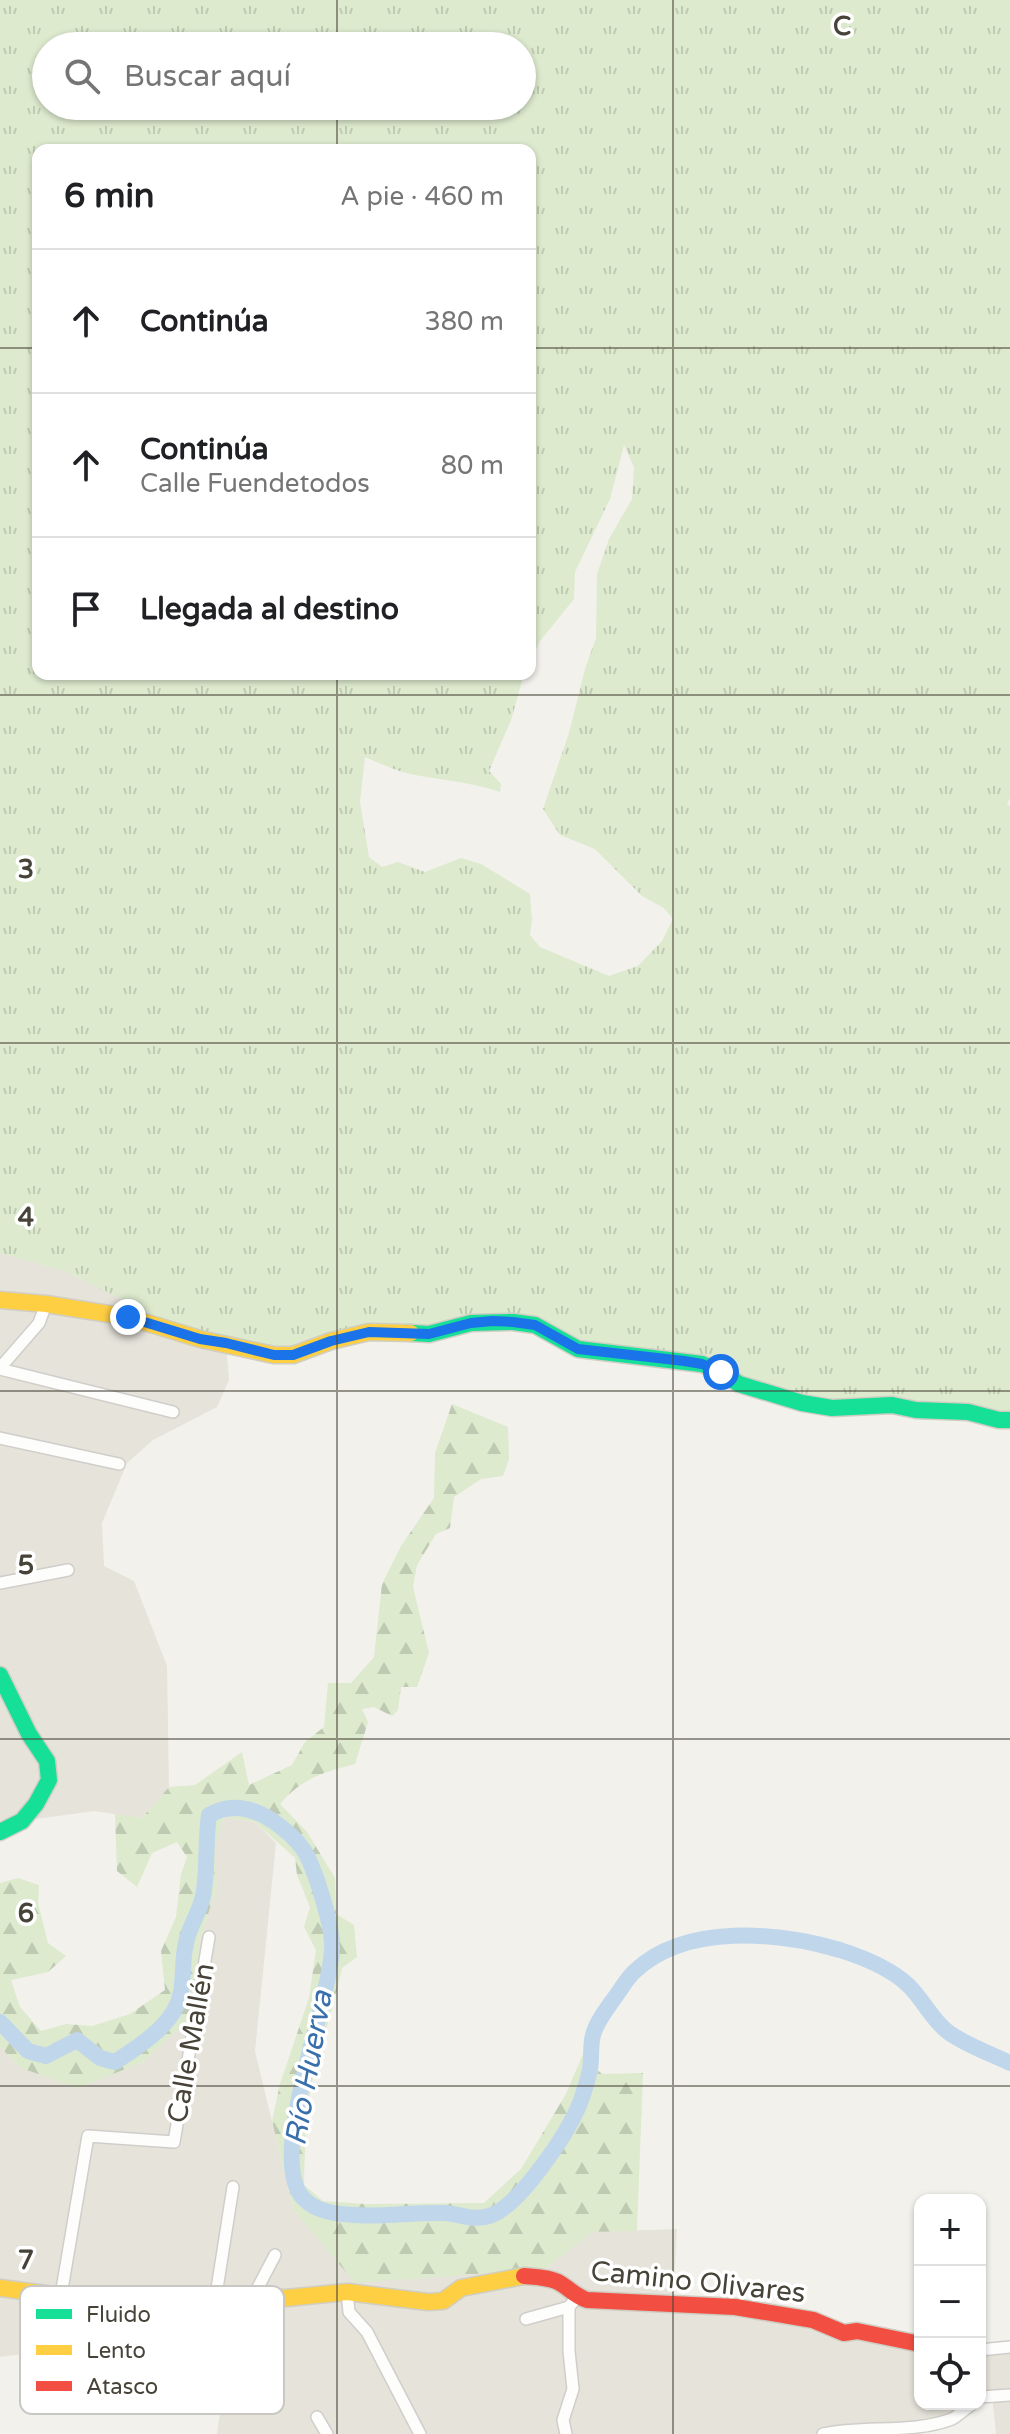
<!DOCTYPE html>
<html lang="es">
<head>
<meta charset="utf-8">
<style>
	body { margin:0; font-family:"Varela Round",sans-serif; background:#f6f6f6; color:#202124 }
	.controls { position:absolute; right:24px; bottom:24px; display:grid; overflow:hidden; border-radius:16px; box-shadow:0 2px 6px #0004 }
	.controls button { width:72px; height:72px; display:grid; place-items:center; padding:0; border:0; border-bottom:2px solid #e0e0e0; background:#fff; color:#202124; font:40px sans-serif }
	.stop { position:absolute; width:24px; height:24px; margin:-18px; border:6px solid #1a73e8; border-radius:50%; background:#fff }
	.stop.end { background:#1a73e8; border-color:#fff; box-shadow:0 2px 8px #0008 }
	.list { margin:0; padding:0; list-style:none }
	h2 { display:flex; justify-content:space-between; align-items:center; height:104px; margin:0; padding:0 32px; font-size:34px }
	h2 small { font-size:26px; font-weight:400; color:#757577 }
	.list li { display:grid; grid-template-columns:52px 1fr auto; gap:24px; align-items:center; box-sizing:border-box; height:144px; padding:0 32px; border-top:2px solid #e0e0e0 }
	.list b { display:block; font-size:30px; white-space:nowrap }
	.list p { margin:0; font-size:26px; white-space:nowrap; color:#757577 }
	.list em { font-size:26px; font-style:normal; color:#757577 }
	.icon { flex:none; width:44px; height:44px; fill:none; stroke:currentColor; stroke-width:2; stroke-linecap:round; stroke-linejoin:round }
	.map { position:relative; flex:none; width:1010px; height:2434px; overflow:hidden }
	.search { position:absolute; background:#fff; box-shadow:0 2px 6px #0004; left:32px; top:32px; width:504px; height:88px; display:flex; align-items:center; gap:20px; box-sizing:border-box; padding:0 28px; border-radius:44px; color:#757577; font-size:30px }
	.panel { position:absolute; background:#fff; box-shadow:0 2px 6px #0004; left:32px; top:144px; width:504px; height:536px; border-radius:16px }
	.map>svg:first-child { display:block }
	.residential { fill:#e5e3da }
	.grass { fill:url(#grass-tufts); fill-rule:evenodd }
	.forest { fill:url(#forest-firs) }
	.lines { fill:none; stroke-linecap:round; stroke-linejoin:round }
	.river { stroke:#c0d6eb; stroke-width:16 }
	.street-casing { stroke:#d0ceca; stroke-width:14 }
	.fast-casing { stroke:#d0cec3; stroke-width:19 }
	.slow-casing { stroke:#d0cec3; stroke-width:19 }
	.jam-casing { stroke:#d0cec3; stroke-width:19 }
	.street { stroke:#fdfdfc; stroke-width:11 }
	.fast { stroke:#16e098; stroke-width:16 }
	.slow { stroke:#ffcf43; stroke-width:16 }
	.jam { stroke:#f24e42; stroke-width:16 }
	.route { stroke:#1a73e8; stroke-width:10 }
	.grid { fill:none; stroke:#474338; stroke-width:2; stroke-opacity:0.55 }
	.labels { text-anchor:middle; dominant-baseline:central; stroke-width:7; stroke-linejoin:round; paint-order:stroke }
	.street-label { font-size:28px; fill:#474338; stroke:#fff }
	.water-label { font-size:30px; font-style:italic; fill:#3970ac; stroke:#fff }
	.key { fill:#fff; stroke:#c8c7c3; stroke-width:2 }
	.key-label { font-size:22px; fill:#474338 }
	.grid-label { font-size:26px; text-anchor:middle; font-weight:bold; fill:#474338; stroke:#fff; stroke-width:7; stroke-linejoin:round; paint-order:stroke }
</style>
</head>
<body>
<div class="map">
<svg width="1010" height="2434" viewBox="0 0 1010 2434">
	<defs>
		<pattern id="grass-tufts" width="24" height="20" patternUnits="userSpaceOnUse" patternTransform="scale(2)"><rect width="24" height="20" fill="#ddeace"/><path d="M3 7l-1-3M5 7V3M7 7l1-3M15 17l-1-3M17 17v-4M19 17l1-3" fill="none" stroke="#bfcab2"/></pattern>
		<pattern id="forest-firs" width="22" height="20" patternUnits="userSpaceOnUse" patternTransform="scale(2)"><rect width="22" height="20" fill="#ddeace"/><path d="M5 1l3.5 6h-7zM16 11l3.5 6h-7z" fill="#bfcab2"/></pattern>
	</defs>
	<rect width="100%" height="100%" fill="#f2f1ec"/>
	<!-- residential -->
	<g class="residential">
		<polygon points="0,1253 68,1272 200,1339 226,1343 229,1380 217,1407 153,1440 127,1463 102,1523 104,1566 134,1581 167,1666 169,1787 142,1818 94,1811 22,1821 0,1832"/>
		<polygon points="224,1817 255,1822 276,1843 255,2051 293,2209 545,2269 592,2232 677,2229 673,2303 920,2344 920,2404 972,2404 951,2420 823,2434 217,2434 225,2373 216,2336 216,2296 167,2300 167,2316 159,2355 72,2367 68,2348 0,2357 0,2047 21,2068 78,2088 143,2062 187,2021 199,1971 199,1943 217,1886 214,1847"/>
		<polygon points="1010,2347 1010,2434 996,2434 992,2396 980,2397 980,2350"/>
	</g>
	<!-- grass -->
	<path class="grass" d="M 0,0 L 1010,0 L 1010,798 L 1007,804 L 1010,806 L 1010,1420 L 832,1408 L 721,1372 L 578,1349 L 535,1325 L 369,1332 L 307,1351 L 200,1339 L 68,1272 L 0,1253 ZM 46,46 L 522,46 L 522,106 L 46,106 ZM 38,150 L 530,150 L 530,662 L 540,641 L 574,599 L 575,572 L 610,499 L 624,445 L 634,467 L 632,499 L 609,539 L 597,574 L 596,638 L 585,669 L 569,733 L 543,809 L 560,835 L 595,849 L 642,896 L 664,908 L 673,919 L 662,941 L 638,966 L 609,976 L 540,947 L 530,935 L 532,920 L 530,894 L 481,864 L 461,858 L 425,872 L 398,862 L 382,867 L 369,857 L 360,802 L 365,757 C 379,763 392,769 406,773 C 438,780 468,781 500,792 L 501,784 L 489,771 L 511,720 L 524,674 L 38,674 Z"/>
	<!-- forest -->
	<path class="forest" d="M 452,1404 L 508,1427 L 509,1459 L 503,1476 L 481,1479 L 454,1497 L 450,1528 L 436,1534 L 417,1565 L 413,1587 L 429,1653 L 417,1687 L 401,1687 L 398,1710 L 392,1716 L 374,1707 L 362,1709 L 368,1722 L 355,1764 C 324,1772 302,1778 280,1804 L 307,1832 L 335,1878 L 336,1914 L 354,1925 L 357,1957 L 342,1968 C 334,2005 322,2041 313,2078 C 305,2113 305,2150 304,2185 L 323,2201 L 366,2204 L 484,2203 L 521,2169 L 566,2094 L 582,2056 L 602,2074 L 643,2073 L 637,2231 L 592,2232 L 545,2269 L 355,2283 L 293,2209 L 272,2121 L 280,2084 L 309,1998 L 316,1950 L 304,1927 L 310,1907 L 297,1875 L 295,1858 L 255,1822 L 224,1817 L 215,1847 L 217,1886 L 199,1943 L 199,1971 L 187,2021 L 143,2062 L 78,2088 L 21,2068 L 0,2047 L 0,1883 L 18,1878 L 39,1885 L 38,1903 L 48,1943 L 66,1956 L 48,1972 L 11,1980 L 20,2007 L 41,2031 L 66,2024 L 92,2026 L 130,2014 L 165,1990 L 161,1951 L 176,1917 L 181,1874 L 187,1857 L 177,1842 L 152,1853 L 137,1887 L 117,1871 L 115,1814 L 142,1818 L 169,1787 L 195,1785 L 242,1752 L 249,1785 L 292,1765 L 305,1742 L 324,1727 L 328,1683 L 351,1683 L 374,1657 L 382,1584 L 401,1546 L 434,1498 L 435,1453 Z"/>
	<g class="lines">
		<!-- river -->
		<path class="river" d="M 0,2022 L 28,2051 L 46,2056 L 77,2040 L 100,2058 L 115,2062 C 139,2046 176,2024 181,1992 C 184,1975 182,1959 186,1943 C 189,1926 200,1912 203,1896 C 208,1871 205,1842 209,1815 C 230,1803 252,1807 273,1821 C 283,1828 296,1839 303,1849 C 315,1867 333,1927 332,1948 C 331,2002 266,2157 303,2198 C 316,2212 336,2214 354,2215 C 384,2217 414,2212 444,2213 C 462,2214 474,2222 492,2215 C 522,2202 568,2133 580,2103 C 584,2092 588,2080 590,2069 C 592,2058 590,2046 593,2035 C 597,2020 609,2006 618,1993 C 623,1986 628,1977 635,1971 C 686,1923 778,1932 840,1950 C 862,1957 890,1968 908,1985 C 923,1999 931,2019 948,2032 C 966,2045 989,2053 1010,2063"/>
		<!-- street casing -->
		<g class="street-casing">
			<g id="street">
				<polyline points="0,1368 39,1323 46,1304"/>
				<polyline points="0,1369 173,1412"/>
				<polyline points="0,1438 119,1464"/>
				<polyline points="0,1583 68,1570"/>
				<polyline points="347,2292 349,2312 367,2332 420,2434"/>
				<polyline points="61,2295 88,2136 174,2142 209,1937"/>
				<polyline points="216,2295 233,2187"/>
				<polyline points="254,2295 275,2255"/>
				<polyline points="526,2319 569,2307"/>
				<polyline points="980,2350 1010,2347"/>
				<polyline points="980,2397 1010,2395"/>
				<polyline points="317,2417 327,2434"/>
				<polyline points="566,2434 563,2420 573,2389 569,2351 569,2307 577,2297"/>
				<path d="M 823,2434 C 865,2425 913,2434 952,2419 C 959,2415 965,2409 972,2404"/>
			</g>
		</g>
		<!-- fast casing -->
		<g class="fast-casing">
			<g id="fast">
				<polyline points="411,1333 429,1334 471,1323 513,1322 535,1325 578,1349 702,1364 721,1372 739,1384 802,1403 832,1408 892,1405 916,1410 968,1412 999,1420 1010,1420"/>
				<polyline points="0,1675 29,1734 47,1761 49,1780 36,1804 22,1821 0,1832"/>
			</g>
		</g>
		<!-- slow casing -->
		<g class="slow-casing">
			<g id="slow">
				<polyline points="0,1300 46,1304 128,1317 200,1339 274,1355 293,1355 331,1341 369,1332 411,1333"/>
				<polyline points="0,2288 108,2302 145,2299 195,2303 216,2295 286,2298 347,2292 428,2302 443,2301 461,2288 524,2276"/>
			</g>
		</g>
		<!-- jam casing -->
		<g class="jam-casing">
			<path id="jam" d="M 524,2276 C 535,2277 548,2277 558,2282 C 569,2288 575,2296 587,2300 L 735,2307 L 813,2320 L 844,2333 L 857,2331 L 920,2344"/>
		</g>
		<!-- street -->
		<use href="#street" class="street"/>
		<!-- fast -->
		<use href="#fast" class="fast"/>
		<!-- slow -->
		<use href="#slow" class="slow"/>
		<!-- jam -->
		<use href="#jam" class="jam"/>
	</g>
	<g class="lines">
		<!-- route -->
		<polyline class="route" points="128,1317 200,1339 226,1343 274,1355 293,1355 331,1341 369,1332 429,1334 471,1323 493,1321 513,1322 535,1325 578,1349 684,1361 702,1364 721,1372"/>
	</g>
	<!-- grid -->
	<path class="grid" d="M 337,0 L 337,46M 673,0 L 673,2434M 337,106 L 337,150M 0,348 L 38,348M 530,348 L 1010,348M 337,674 L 337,2434M 0,695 L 1010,695M 0,1043 L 1010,1043M 0,1391 L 1010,1391M 0,1739 L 1010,1739M 0,2086 L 1010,2086"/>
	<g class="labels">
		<!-- street labels -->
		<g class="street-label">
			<text transform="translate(191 2043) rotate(-80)">Calle Mallén</text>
			<text transform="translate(698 2282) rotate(6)">Camino Olivares</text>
		</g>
		<!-- water labels -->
		<g class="water-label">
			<text transform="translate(309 2068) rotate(-80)">Río Huerva</text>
		</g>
	</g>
	<!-- legend -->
	<rect x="20" y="2286" width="264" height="128" rx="12" class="key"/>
	<rect x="36" y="2309" width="36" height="10" fill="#16e098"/>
	<rect x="36" y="2345" width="36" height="10" fill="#ffcf43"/>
	<rect x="36" y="2381" width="36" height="10" fill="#f24e42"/>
	<g class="key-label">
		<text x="86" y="2322">Fluido</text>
		<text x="86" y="2358">Lento</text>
		<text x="86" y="2394">Atasco</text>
	</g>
	<g class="grid-label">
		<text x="842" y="35">C</text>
		<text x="26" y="878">3</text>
		<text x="26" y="1226">4</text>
		<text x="26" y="1574">5</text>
		<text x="26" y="1922">6</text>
		<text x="26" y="2269">7</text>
	</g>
</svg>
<div class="controls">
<button>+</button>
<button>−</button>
<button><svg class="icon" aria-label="locate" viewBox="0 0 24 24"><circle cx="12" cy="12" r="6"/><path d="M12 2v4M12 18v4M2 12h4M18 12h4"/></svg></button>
</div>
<div class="stop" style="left:721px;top:1372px"></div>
<div class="stop end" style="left:128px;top:1317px"></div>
<div class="search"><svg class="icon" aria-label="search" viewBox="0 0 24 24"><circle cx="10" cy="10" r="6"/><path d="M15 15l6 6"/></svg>Buscar aquí</div>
<section class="panel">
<h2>6 min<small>A pie · 460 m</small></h2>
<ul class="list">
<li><svg class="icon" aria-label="ahead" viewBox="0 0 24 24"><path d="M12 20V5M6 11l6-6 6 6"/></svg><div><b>Continúa</b></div><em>380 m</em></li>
<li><svg class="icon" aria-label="ahead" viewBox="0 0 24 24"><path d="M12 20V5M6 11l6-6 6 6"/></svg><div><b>Continúa</b><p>Calle Fuendetodos</p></div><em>80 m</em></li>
<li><svg class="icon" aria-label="arrive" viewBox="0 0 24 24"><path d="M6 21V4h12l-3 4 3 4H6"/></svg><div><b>Llegada al destino</b></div></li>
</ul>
</section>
</div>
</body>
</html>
